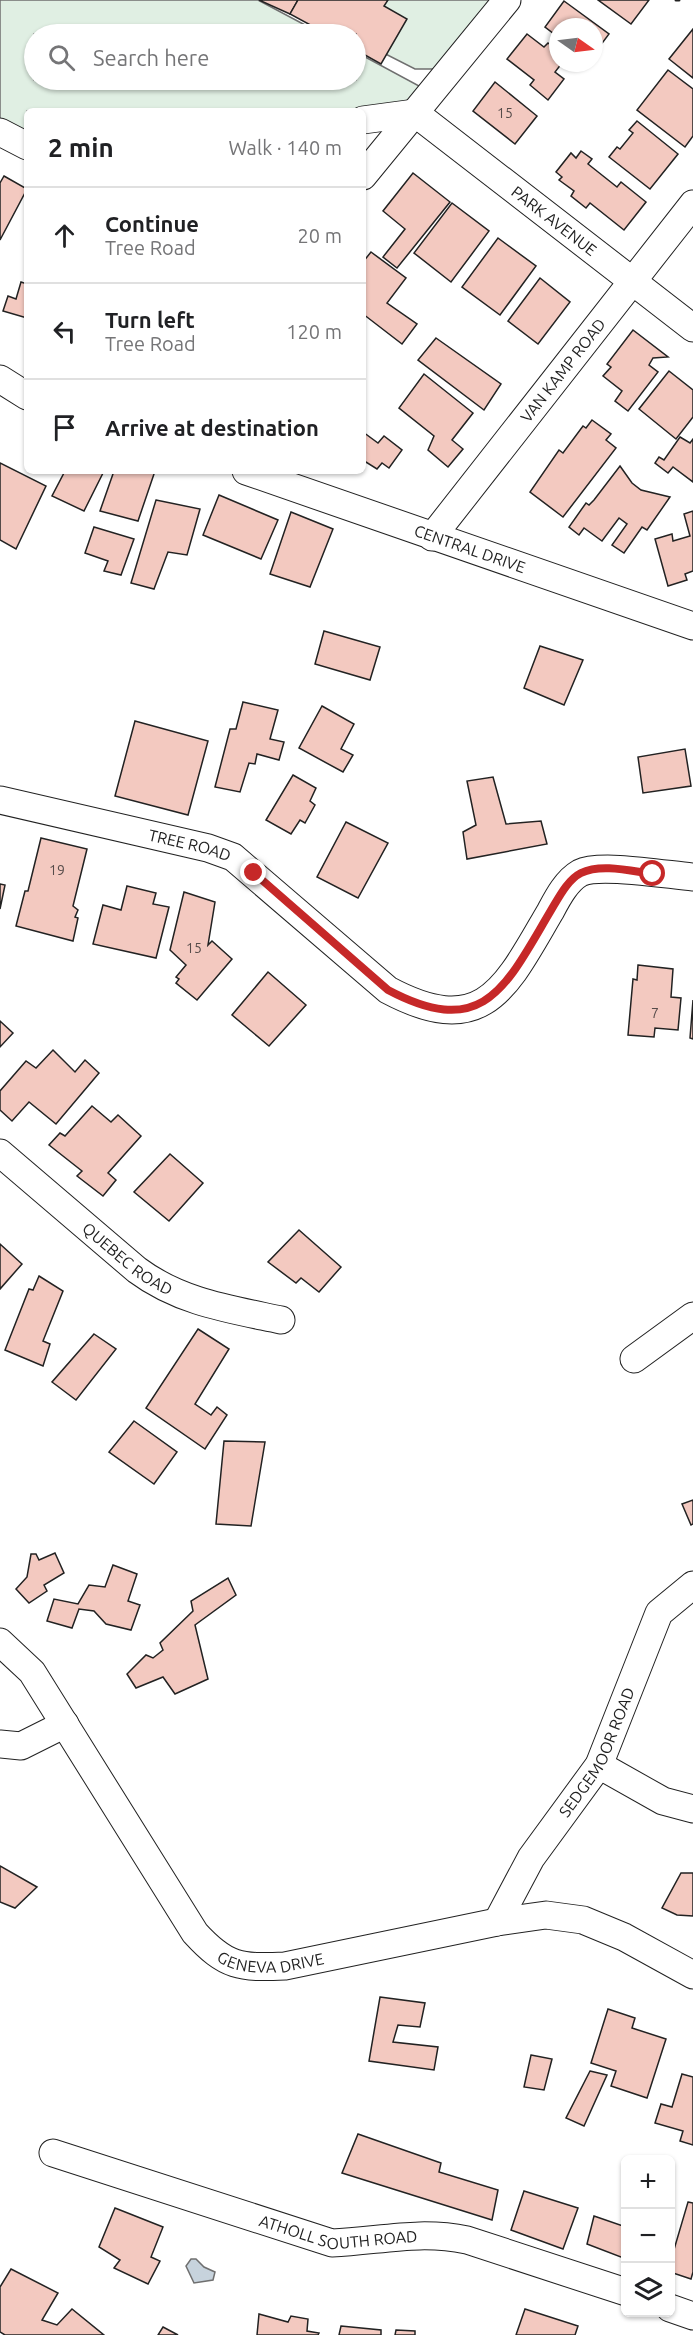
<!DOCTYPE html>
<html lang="en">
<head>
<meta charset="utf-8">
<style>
	body { margin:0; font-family:Ubuntu,sans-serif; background:#f6f6f6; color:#202124 }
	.controls { position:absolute; right:18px; bottom:18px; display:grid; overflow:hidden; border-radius:9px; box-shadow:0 2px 4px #0004 }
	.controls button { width:54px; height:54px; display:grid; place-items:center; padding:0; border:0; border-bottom:2px solid #e0e0e0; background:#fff; color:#202124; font:30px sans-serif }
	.compass { position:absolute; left:549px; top:18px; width:54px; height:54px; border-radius:50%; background:#fff; box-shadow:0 2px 4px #0004; rotate:104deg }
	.stop { position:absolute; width:18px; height:18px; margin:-14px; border:4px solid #c62828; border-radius:50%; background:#fff }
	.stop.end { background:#c62828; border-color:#fff; box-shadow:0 2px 6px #0008 }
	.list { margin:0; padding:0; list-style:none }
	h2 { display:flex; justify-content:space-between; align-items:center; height:78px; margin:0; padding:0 24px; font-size:26px }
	h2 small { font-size:20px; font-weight:400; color:#757577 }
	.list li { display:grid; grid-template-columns:39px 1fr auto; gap:18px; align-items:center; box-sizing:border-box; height:96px; padding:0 24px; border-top:2px solid #e0e0e0 }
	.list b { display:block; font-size:22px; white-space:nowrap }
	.list p { margin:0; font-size:20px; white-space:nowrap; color:#757577 }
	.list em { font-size:20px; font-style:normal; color:#757577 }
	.icon { flex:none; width:33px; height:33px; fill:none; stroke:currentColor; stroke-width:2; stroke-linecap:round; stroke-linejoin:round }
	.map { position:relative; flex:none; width:693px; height:2335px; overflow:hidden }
	.search { position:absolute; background:#fff; box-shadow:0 2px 4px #0004; left:24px; top:24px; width:342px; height:66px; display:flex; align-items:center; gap:15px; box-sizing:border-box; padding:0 21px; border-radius:33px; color:#757577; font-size:22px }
	.panel { position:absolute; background:#fff; box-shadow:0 2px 4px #0004; left:24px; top:108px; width:342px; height:366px; border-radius:9px }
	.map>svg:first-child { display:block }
	.green { fill:#e0efe3; stroke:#6f6f6f; stroke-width:1.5 }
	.water { fill:#c7d3dd; stroke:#6f6f6f; stroke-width:1.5 }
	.building { fill:#f3c9c0; stroke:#222; stroke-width:1.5 }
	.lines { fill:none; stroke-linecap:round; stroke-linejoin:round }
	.minor-casing { stroke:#222; stroke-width:29 }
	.minor { stroke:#fff; stroke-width:27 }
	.wall { stroke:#222; stroke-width:3 }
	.route { stroke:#c62828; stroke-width:8 }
	.labels { text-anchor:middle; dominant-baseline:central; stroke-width:4.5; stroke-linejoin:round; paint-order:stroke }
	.number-label { font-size:14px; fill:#564c4a }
	.street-label { font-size:16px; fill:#222; stroke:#fff }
</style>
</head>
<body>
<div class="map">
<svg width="693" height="2335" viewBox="0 0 693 2335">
	<rect width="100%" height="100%" fill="#fff"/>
	<!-- green -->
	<g class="green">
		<polygon points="0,0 258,0 322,34 34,34 34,80 356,80 356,52 432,93 415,113 27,111 27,146 0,130"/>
		<polygon points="279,0 490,0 436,69 415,69 356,39 356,34 347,34"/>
	</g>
	<!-- water -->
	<polygon class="water" points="191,2259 196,2259 204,2267 215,2272 213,2280 194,2283 186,2266"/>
	<!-- building -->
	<g class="building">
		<polygon points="259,0 298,0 290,14"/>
		<polygon points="298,0 388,0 384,6 407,19 381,64 356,50 356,34 327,34 290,14"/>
		<polygon points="598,0 649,0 631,24"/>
		<polygon points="564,1 609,34 594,54 594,27 558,27 558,37 545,27"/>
		<polygon points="693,29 693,78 669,59"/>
		<polygon points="527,34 544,47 548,43 558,51 558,63 562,63 555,72 564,79 548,100 530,85 534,80 507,59"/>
		<polygon points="668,70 693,89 693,136 685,147 637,110"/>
		<polygon points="495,82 537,116 515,144 473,111"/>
		<polygon points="637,121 678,154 650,189 609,157 617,147 620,149 633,133 629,130"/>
		<polygon points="581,151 592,159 588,164 617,187 621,182 646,202 624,230 590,203 586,208 571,196 574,191 559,180 562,177 556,172 571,153 576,158"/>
		<polygon points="413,173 450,202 397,268 383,257 405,229 383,211"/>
		<polygon points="4,176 27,189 0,240 0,183"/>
		<polygon points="452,203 489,231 451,282 414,253"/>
		<polygon points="498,238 536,266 500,315 462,287"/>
		<polygon points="371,252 406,278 387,303 417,324 402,344 363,314 363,262"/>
		<polygon points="540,278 570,302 538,344 508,321"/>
		<polygon points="21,282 27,284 27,318 3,311 8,296 16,299"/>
		<polygon points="633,330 668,357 653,358 649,365 658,372 628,411 615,401 622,391 603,376 611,367 607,364"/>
		<polygon points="436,338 501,384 484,410 418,360"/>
		<polygon points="669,371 693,390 693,417 676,439 639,409"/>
		<polygon points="424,374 473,413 452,440 463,449 448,467 428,450 434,436 399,408"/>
		<polygon points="592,420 611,434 606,440 616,448 563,517 530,492 559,450 563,453 583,426 586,428"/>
		<polygon points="363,432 378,443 384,436 402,450 389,468 382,463 377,469 366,462 363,466"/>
		<polygon points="680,437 690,443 693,439 693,482 673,467 668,473 655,463 659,457 664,460"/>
		<polygon points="0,463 46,486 16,549 0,540"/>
		<polygon points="620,466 632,483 641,490 670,497 647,530 642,527 624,553 612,545 627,524 619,518 602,541 584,528 579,535 569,527 586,503 589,505 594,500"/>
		<polygon points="65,471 104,471 84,511 52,496"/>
		<polygon points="114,471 155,471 138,521 100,511"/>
		<polygon points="219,495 278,520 261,559 203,535"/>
		<polygon points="156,500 200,509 187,555 168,552 154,589 131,583"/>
		<polygon points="693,511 693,571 685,574 687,580 668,586 655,539 672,534 673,541 690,536 684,514"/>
		<polygon points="291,512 333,529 310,587 270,574"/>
		<polygon points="94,527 134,539 121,575 104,571 108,561 85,553"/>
		<polygon points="324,631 380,647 370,680 315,664"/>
		<polygon points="540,646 583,660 564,705 524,688"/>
		<polygon points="243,702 278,710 270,739 284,742 279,760 257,754 255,764 249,763 240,792 215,787 230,729 236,729"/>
		<polygon points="322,706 354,724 341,749 353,755 343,772 299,748"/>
		<polygon points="135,721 208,741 188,815 115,796"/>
		<polygon points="685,749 691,786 643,793 638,757"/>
		<polygon points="293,775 316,788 310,801 315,805 305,823 300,820 291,834 266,820"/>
		<polygon points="493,777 506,824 541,821 547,844 467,859 463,832 476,825 467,781"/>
		<polygon points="346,822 388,843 358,898 317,877"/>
		<polygon points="41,838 87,849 73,906 78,910 75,917 78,918 73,941 16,926 25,891 28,891"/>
		<polygon points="0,884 5,885 0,909"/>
		<polygon points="127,886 156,893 153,904 169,907 156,958 93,944 103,905 121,910"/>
		<polygon points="184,892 215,902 208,945 212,941 232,959 197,1000 176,983 179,979 176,977 186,965 170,950"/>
		<polygon points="638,965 673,969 671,997 681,998 678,1030 655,1028 654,1037 628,1035 633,979 637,980"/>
		<polygon points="268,972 306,1005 269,1046 232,1015"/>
		<polygon points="693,1000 693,1039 690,1038"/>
		<polygon points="0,1021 13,1033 0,1047"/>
		<polygon points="53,1050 75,1072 85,1060 99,1073 56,1124 29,1102 12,1121 0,1110 0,1091 26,1061 36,1068"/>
		<polygon points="92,1106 111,1122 118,1115 141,1136 108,1173 116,1180 103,1196 77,1176 82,1171 49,1145 60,1133 65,1136"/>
		<polygon points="170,1154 203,1183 169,1221 134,1192"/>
		<polygon points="299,1230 341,1267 319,1292 301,1278 296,1283 268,1262"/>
		<polygon points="0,1244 22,1264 0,1289"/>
		<polygon points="39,1276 63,1291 43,1341 50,1344 43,1366 5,1350 29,1289 33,1290"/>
		<polygon points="198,1329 229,1349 195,1404 211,1415 217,1407 227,1415 205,1449 146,1408"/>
		<polygon points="94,1334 116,1349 76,1400 52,1382"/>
		<polygon points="134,1421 177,1452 154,1484 109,1452"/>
		<polygon points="224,1441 265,1442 251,1526 216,1524"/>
		<polygon points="693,1500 693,1524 691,1525 682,1504"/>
		<polygon points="55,1553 64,1573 44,1585 47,1591 29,1603 16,1589 27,1577 31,1554 36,1554 39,1560"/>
		<polygon points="113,1565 137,1574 128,1601 140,1605 131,1630 106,1624 94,1611 79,1609 72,1628 47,1621 54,1599 78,1604 89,1585 105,1587"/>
		<polygon points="228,1578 236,1595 195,1625 208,1679 175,1694 163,1677 136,1688 127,1674 146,1655 153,1658 163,1650 160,1643 193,1611 191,1601"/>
		<polygon points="0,1866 37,1887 15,1908 0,1902"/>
		<polygon points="681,1873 693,1873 693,1916 677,1915 662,1908"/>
		<polygon points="380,1997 425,2003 420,2027 398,2025 393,2042 438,2047 434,2070 369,2061"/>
		<polygon points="608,2009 635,2018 632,2028 666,2039 647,2098 611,2086 616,2071 591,2063"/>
		<polygon points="531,2055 552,2059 544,2090 524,2087"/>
		<polygon points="590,2071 607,2075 584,2126 566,2118"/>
		<polygon points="682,2074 693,2077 693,2145 680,2141 683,2131 655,2123 661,2104 672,2107"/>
		<polygon points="358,2134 441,2163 439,2172 498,2190 492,2220 342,2173"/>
		<polygon points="524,2191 578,2208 563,2249 511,2230"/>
		<polygon points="688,2202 693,2203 693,2272 691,2279 670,2272 670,2263"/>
		<polygon points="115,2208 163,2227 151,2257 160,2261 148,2284 114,2268 120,2260 99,2247"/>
		<polygon points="594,2216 626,2227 626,2259 587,2244"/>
		<polygon points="11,2269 58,2293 42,2320 57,2325 72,2309 104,2335 5,2335 0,2332 0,2287"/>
		<polygon points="525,2309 578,2326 575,2335 516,2335"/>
		<polygon points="259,2314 288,2322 291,2316 308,2319 307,2331 319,2333 318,2335 257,2335"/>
		<polygon points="341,2326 381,2330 381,2335 339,2335"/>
		<polygon points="163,2327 178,2335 158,2335"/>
		<polygon points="396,2330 415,2331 415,2335 395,2335"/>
	</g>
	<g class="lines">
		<!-- minor casing -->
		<g class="minor-casing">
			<g id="minor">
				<path id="s1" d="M 415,113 L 693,328"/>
				<polyline points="363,120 415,113"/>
				<polyline points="0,132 27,146"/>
				<polyline points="363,176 507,0"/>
				<polyline points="0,379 27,396"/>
				<path id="s2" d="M 246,471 L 693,626"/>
				<path id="s3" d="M 432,537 L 693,204"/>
				<path id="s4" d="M 0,800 L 208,848 L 233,857 L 388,990 C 484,1041 506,987 550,912 C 557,899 566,881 580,873 C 600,863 668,875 693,877"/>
				<path id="s5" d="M 0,1153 L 137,1270 C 180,1302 229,1309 281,1320"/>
				<polyline points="634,1359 693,1316"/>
				<path id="s6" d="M 0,1642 L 32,1672 L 195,1933 C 226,1967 240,1968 285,1966 L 497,1922 L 546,1915 L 583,1920 L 624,1937 L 693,1975"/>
				<polyline points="0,1744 21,1746 65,1724"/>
				<polyline points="599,1765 663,1801 693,1809"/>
				<path id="s7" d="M 497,1922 L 531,1858 L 599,1765 L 659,1613 L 693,1585"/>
				<path id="s8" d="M 53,2153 L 332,2243 C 380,2241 418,2230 467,2240 L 626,2292"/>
				<polyline points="670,2308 693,2316"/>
			</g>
		</g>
		<!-- minor -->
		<use href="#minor" class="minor"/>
		<!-- wall -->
		<polyline class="wall" points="676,0 679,0"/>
	</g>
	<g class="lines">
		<!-- route -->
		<path class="route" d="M 254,873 L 388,990 C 484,1041 506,986 550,912 C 558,899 567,880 581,873 C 601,863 631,871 653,874"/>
	</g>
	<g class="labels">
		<!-- number labels -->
		<g class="number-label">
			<text x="505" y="113">15</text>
			<text x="57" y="870">19</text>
			<text x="194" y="948">15</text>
			<text x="655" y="1013">7</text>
		</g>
		<!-- street labels -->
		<g class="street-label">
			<text stroke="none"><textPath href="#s1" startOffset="176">PARK AVENUE</textPath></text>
			<text stroke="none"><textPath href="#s3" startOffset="212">VAN KAMP ROAD</textPath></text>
			<text stroke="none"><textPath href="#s2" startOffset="237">CENTRAL DRIVE</textPath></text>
			<text stroke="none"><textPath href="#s4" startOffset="195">TREE ROAD</textPath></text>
			<text stroke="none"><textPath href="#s5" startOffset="166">QUEBEC ROAD</textPath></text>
			<text stroke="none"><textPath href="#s7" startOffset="198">SEDGEMOOR ROAD</textPath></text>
			<text stroke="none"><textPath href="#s6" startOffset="438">GENEVA DRIVE</textPath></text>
			<text stroke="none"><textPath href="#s8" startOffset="298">ATHOLL SOUTH ROAD</textPath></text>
		</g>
	</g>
</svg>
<div class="controls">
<button>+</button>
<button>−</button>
<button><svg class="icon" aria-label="layers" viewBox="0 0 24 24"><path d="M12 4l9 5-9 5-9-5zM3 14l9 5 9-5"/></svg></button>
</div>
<svg class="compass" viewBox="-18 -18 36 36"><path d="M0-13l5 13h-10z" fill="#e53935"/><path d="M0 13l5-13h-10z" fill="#757577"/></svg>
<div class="stop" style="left:653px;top:874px"></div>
<div class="stop end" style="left:254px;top:873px"></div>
<div class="search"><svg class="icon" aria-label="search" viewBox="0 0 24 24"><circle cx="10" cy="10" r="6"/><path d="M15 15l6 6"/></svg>Search here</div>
<section class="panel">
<h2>2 min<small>Walk · 140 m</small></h2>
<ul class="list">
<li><svg class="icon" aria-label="ahead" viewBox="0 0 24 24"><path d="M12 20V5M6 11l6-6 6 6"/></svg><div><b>Continue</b><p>Tree Road</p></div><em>20 m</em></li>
<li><svg class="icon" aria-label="left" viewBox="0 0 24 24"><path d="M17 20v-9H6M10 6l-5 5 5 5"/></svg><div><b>Turn left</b><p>Tree Road</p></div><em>120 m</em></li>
<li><svg class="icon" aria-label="arrive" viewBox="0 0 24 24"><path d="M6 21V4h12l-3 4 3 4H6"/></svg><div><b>Arrive at destination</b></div></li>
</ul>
</section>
</div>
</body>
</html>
